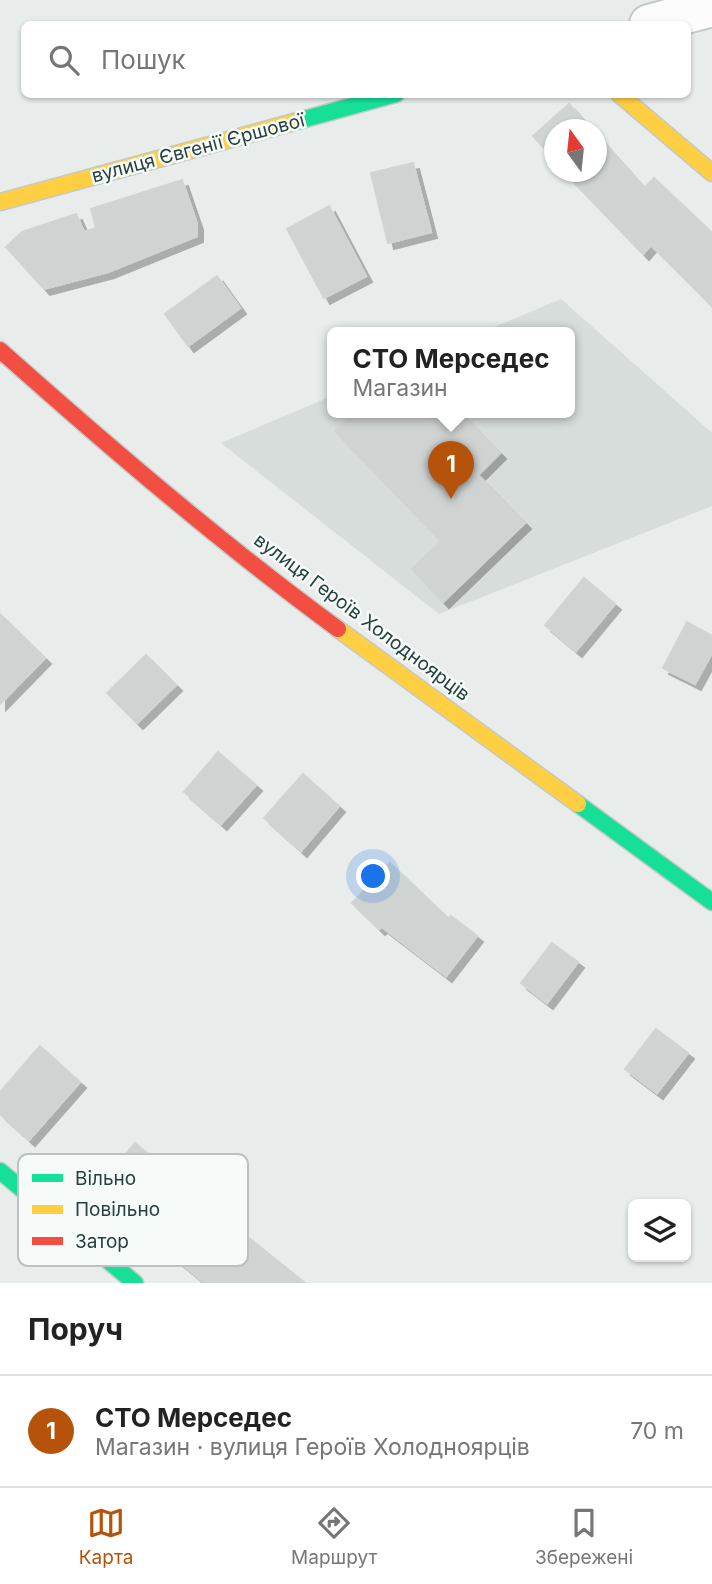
<!DOCTYPE html>
<html lang="uk">
<head>
<meta charset="utf-8">
<style>
	body { margin:0; font-family:Inter,sans-serif; background:#f2f2f2; color:#222 }
	.controls { position:absolute; right:21px; bottom:21px; display:grid; overflow:hidden; border-radius:10px; box-shadow:0 2px 5px #0004 }
	.controls button { width:63px; height:63px; display:grid; place-items:center; padding:0; border:0; border-bottom:2px solid #e0e0e0; background:#fff; color:#222; font:35px sans-serif }
	.compass { position:absolute; left:544px; top:119px; width:63px; height:63px; border-radius:50%; background:#fff; box-shadow:0 2px 5px #0004; rotate:345deg }
	.you { position:absolute; left:374px; top:877px; width:24px; height:24px; margin:-18px; border:5px solid #fff; border-radius:50%; background:#1a73e8; box-shadow:0 0 0 10px #1a73e833 }
	.badge { display:grid; place-items:center; width:46px; height:46px; border-radius:50%; background:#b45309; color:#fff; font-size:23px; font-weight:700 }
	.pin { position:absolute; translate:-50% -58px; filter:drop-shadow(0 2px 4px #0008) }
	.pin::after { content:''; position:absolute; top:37px; width:24px; height:21px; background:inherit; clip-path:polygon(0 0,100% 0,50% 100%) }
	.popup { position:absolute; left:327px; top:327px; width:248px; height:91px; box-sizing:border-box; display:grid; place-content:center; border-radius:10px; background:#fff; filter:drop-shadow(0 2px 5px #0005); font-size:23px; white-space:nowrap; color:#767676 }
	.popup b { font-size:26px; color:#222 }
	.popup::after { content:''; position:absolute; left:50%; top:100%; margin-left:-14px; border:14px solid transparent; border-top-color:#fff }
	.list { margin:0; padding:0; list-style:none }
	h2 { display:flex; justify-content:space-between; align-items:center; height:91px; margin:0; padding:0 28px; font-size:30px }
	h2 small { font-size:23px; font-weight:400; color:#767676 }
	.list li { display:grid; grid-template-columns:46px 1fr auto; gap:21px; align-items:center; box-sizing:border-box; height:112px; padding:0 28px; border-top:2px solid #e0e0e0 }
	.list b { display:block; font-size:26px; white-space:nowrap }
	.list p { margin:0; font-size:23px; white-space:nowrap; color:#767676 }
	.list em { font-size:23px; font-style:normal; color:#767676 }
	.icon { flex:none; width:38px; height:38px; fill:none; stroke:currentColor; stroke-width:2; stroke-linecap:round; stroke-linejoin:round }
	.map { position:relative; flex:none; width:712px; height:1283px; overflow:hidden }
	.search { position:absolute; background:#fff; box-shadow:0 2px 5px #0004; left:21px; right:21px; top:21px; height:77px; display:flex; align-items:center; gap:18px; box-sizing:border-box; padding:0 24px; border-radius:10px; color:#767676; font-size:26px }
	.sheet { height:203px; background:#fff }
	nav { display:flex; justify-content:space-around; align-items:center; box-sizing:border-box; height:98px; border-top:2px solid #e0e0e0; background:#fff; font-size:19px; color:#767676 }
	nav a { display:grid; justify-items:center; gap:4px }
	nav .on { color:#b45309 }
	.map>svg:first-child { display:block }
	.built { fill:#d6dddb }
	.building { fill:#cfd3d2; stroke:#d0d5d4; stroke-width:2; filter:url(#shadow) }
	.lines { fill:none; stroke-linecap:round; stroke-linejoin:round }
	.street-casing { stroke:#c5c9c8; stroke-width:42 }
	.fast-casing { stroke:#c4c9c8; stroke-width:19 }
	.slow-casing { stroke:#c4c9c8; stroke-width:19 }
	.jam-casing { stroke:#c4c9c8; stroke-width:19 }
	.street { stroke:#fcfcfc; stroke-width:38 }
	.fast { stroke:#16e098; stroke-width:16 }
	.slow { stroke:#ffcf43; stroke-width:16 }
	.jam { stroke:#f24e42; stroke-width:16 }
	.labels { text-anchor:middle; dominant-baseline:central; stroke-width:5; stroke-linejoin:round; paint-order:stroke }
	.street-label { font-size:19px; fill:#25403d; stroke:#f6faf9 }
	.key { fill:#f6faf9; stroke:#b7c2c1; stroke-width:2 }
	.key-label { font-size:19px; fill:#25403d }
</style>
</head>
<body>
<div class="map">
<svg width="712" height="1283" viewBox="0 0 712 1283">
	<defs>
		<filter id="shadow"><feDropShadow dx="6" dy="6" stdDeviation="0" flood-color="#0004"/></filter>
	</defs>
	<rect width="100%" height="100%" fill="#e8eceb"/>
	<!-- built -->
	<polygon class="built" points="561,299 712,433 712,506 439,614 221,443 332,396 332,413 570,413 570,333 480,333"/>
	<!-- building -->
	<g class="building">
		<polygon points="569,104 592,130 555,130 555,160 533,136"/>
		<polygon points="597,135 644,188 654,178 712,233 712,306 651,245 643,254 564,172 597,172"/>
		<polygon points="413,163 431,232 388,243 371,173"/>
		<polygon points="182,180 197,224 197,236 108,272 44,289 6,247 22,232 76,214 84,232 96,228 91,209"/>
		<polygon points="329,206 366,276 324,298 287,229"/>
		<polygon points="217,276 240,308 188,346 165,314"/>
		<polygon points="353,413 461,413 500,453 478,475 525,523 443,602 412,569 441,541 335,431"/>
		<polygon points="584,578 615,604 576,651 545,625"/>
		<polygon points="0,614 45,658 0,704"/>
		<polygon points="687,622 712,636 712,653 695,684 663,668"/>
		<polygon points="146,655 176,685 137,723 107,693"/>
		<polygon points="218,752 256,785 221,824 184,792"/>
		<polygon points="303,774 339,806 301,851 264,818"/>
		<polygon points="390,863 449,919 451,916 477,936 446,976 382,927 379,929 352,903"/>
		<polygon points="552,943 578,962 547,1003 521,983"/>
		<polygon points="656,1029 688,1053 657,1093 625,1069"/>
		<polygon points="40,1046 80,1082 29,1140 0,1114 0,1092"/>
		<polygon points="135,1143 168,1170 124,1224 91,1197"/>
		<polygon points="213,1209 305,1283 205,1283 173,1257"/>
	</g>
	<g class="lines">
		<!-- street casing -->
		<g class="street-casing">
			<polyline id="street" points="649,24 712,7"/>
		</g>
		<!-- fast casing -->
		<g class="fast-casing">
			<g id="fast">
				<polyline points="294,122 396,94"/>
				<polyline points="578,804 712,902"/>
				<polyline points="0,1171 135,1283"/>
			</g>
		</g>
		<!-- slow casing -->
		<g class="slow-casing">
			<g id="slow">
				<polyline points="619,94 712,173"/>
				<polyline points="0,202 294,122"/>
				<polyline points="338,629 578,804"/>
			</g>
		</g>
		<!-- jam casing -->
		<g class="jam-casing">
			<path id="jam" d="M 0,350 C 109,447 221,543 338,629"/>
		</g>
		<!-- street -->
		<use href="#street" class="street"/>
		<!-- fast -->
		<use href="#fast" class="fast"/>
		<!-- slow -->
		<use href="#slow" class="slow"/>
		<!-- jam -->
		<use href="#jam" class="jam"/>
	</g>
	<g class="labels">
		<!-- street labels -->
		<g class="street-label">
			<text transform="translate(198 148) rotate(-15)">вулиця Євгенії Єршової</text>
			<text transform="translate(362 617) rotate(37)">вулиця Героїв Холодноярців</text>
		</g>
	</g>
	<!-- legend -->
	<rect x="18" y="1154" width="230" height="112" rx="10" class="key"/>
	<rect x="32" y="1174" width="31" height="8" fill="#16e098"/>
	<rect x="32" y="1205" width="31" height="9" fill="#ffcf43"/>
	<rect x="32" y="1237" width="31" height="8" fill="#f24e42"/>
	<g class="key-label">
		<text x="75" y="1185">Вільно</text>
		<text x="75" y="1216">Повільно</text>
		<text x="75" y="1248">Затор</text>
	</g>
</svg>
<div class="controls">
<button><svg class="icon" aria-label="layers" viewBox="0 0 24 24"><path d="M12 4l9 5-9 5-9-5zM3 14l9 5 9-5"/></svg></button>
</div>
<svg class="compass" viewBox="-18 -18 36 36"><path d="M0-13l5 13h-10z" fill="#e53935"/><path d="M0 13l5-13h-10z" fill="#767676"/></svg>
<div class="you"></div>
<div class="pin badge" style="left:451px;top:499px">1</div>
<div class="popup"><b>СТО Мерседес</b>Магазин</div>
<div class="search"><svg class="icon" aria-label="search" viewBox="0 0 24 24"><circle cx="10" cy="10" r="6"/><path d="M15 15l6 6"/></svg>Пошук</div>
</div>
<section class="sheet">
<h2>Поруч<small></small></h2>
<ul class="list">
<li><span class="badge">1</span><div><b>СТО Мерседес</b><p>Магазин · вулиця Героїв Холодноярців</p></div><em>70 m</em></li>
</ul>
</section>
<nav>
<a class="on"><svg class="icon" aria-label="map" viewBox="0 0 24 24"><path d="M3 6l6-2 6 2 6-2v14l-6 2-6-2-6 2zM9 4v14M15 6v14"/></svg>Карта</a>
<a><svg class="icon" aria-label="directions" viewBox="0 0 24 24"><path d="M12 3l9 9-9 9-9-9zM9 14v-3h6M13 9l2 2-2 2"/></svg>Маршрут</a>
<a><svg class="icon" aria-label="saved" viewBox="0 0 24 24"><path d="M7 4h10v16l-5-4-5 4z"/></svg>Збережені</a>
</nav>
</body>
</html>
